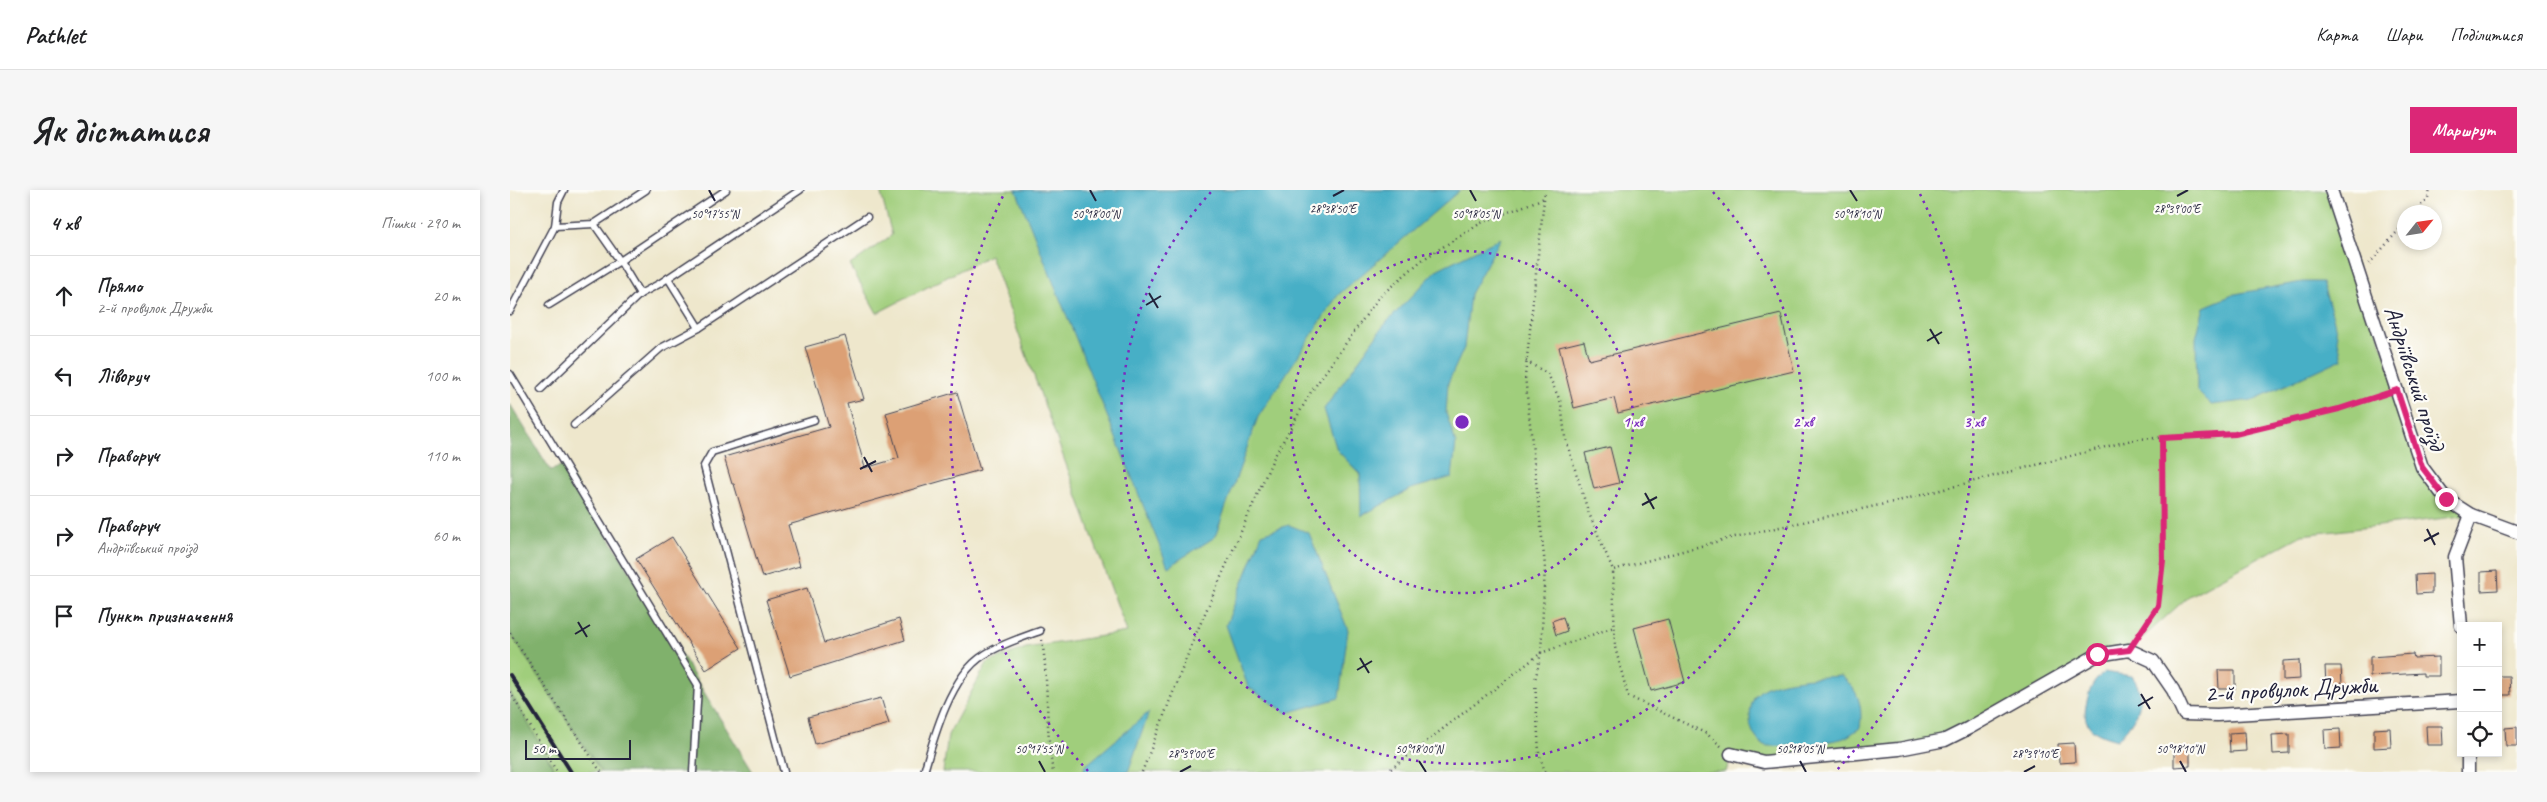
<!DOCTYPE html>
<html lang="uk">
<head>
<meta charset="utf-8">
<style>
	body { margin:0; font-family:Caveat,sans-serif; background:#f6f6f6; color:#202124 }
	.controls { position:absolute; right:15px; bottom:15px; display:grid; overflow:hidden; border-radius:0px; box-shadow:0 2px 8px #0003 }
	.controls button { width:45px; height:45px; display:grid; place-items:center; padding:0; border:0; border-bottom:1px solid #e0e0e0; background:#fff; color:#202124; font:25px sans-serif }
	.compass { position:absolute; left:1887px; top:15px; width:45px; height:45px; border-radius:50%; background:#fff; box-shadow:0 2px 8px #0003; rotate:60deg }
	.scale { position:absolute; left:15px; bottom:12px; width:106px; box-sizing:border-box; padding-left:5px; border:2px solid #22223b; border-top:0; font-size:14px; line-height:18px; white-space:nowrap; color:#22223b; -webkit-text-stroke:4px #fdfcf7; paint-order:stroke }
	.stop { position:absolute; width:15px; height:15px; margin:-11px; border:4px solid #db2777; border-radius:50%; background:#fff }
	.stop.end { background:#db2777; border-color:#fff; box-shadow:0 1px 5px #0008 }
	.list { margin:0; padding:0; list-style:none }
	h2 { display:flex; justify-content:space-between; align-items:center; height:65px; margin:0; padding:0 20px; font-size:21px }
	h2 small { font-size:16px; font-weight:400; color:#757577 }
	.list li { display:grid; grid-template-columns:32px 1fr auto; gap:15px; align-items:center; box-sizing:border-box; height:80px; padding:0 20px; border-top:1px solid #e0e0e0 }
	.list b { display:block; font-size:19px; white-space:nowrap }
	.list p { margin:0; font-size:16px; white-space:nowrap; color:#757577 }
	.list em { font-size:16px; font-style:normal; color:#757577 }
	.icon { flex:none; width:28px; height:28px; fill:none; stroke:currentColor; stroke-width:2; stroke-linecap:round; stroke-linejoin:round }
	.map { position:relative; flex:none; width:2007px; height:582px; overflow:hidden; border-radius:0px }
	header { display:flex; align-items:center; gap:30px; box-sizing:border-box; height:70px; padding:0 25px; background:#fff; border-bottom:1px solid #e0e0e0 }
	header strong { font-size:24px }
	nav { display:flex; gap:28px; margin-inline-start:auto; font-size:18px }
	.intro { display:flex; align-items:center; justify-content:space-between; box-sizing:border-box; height:120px; padding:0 30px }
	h1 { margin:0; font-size:35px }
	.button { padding:12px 22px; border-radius:0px; background:#db2777; color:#fff; font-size:18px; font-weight:700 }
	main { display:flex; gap:30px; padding:0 30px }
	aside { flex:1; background:#fff; border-radius:0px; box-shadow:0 2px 8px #0003 }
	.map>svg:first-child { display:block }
	.green { fill:#a0ce7c; stroke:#61785c }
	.forest { fill:#80b16c; stroke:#516a54 }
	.water { fill:#47afc6; stroke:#346880 }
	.building { fill:#dca074 }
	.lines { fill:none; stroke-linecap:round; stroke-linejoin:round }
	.service-casing { stroke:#414051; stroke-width:9 }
	.minor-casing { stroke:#414051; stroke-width:15 }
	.path { stroke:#414051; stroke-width:2.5; stroke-dasharray:1 4; stroke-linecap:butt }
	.service { stroke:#fff; stroke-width:6 }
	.minor { stroke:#fff; stroke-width:12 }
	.rail { stroke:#22223b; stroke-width:4 }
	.route { stroke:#db2777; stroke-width:6 }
	.ticks { fill:none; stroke:#22223b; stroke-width:2 }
	.ring { fill:none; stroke:#7b2cbf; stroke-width:2.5; stroke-dasharray:2.5 5 }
	.labels { text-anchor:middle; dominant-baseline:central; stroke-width:4.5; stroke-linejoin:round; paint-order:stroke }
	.street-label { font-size:24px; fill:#22223b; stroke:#fdfcf7 }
	.ticks-label { font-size:12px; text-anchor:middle; fill:#22223b; stroke:#fdfcf7; stroke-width:4.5; stroke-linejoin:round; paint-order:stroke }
	.centre { fill:#7b2cbf; stroke:#fdfcf7; stroke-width:2.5 }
	.ring-label { font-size:15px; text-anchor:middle; font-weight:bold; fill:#7b2cbf; stroke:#fdfcf7; stroke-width:4.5; stroke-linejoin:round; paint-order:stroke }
</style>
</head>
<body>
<header>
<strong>Pathlet</strong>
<nav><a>Карта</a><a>Шари</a><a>Поділитися</a></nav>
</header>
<div class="intro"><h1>Як дістатися</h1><a class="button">Маршрут</a></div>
<main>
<aside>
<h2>4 хв<small>Пішки · 290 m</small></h2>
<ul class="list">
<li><svg class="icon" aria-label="ahead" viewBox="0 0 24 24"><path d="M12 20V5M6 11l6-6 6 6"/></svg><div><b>Прямо</b><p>2-й провулок Дружби</p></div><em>20 m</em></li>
<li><svg class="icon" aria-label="left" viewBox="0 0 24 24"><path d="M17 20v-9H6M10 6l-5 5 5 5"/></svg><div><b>Ліворуч</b></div><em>100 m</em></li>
<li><svg class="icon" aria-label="right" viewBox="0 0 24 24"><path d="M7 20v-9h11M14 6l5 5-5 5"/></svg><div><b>Праворуч</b></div><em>110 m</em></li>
<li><svg class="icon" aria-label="right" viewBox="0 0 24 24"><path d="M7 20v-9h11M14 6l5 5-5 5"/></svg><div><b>Праворуч</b><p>Андріївський проїзд</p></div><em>60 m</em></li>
<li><svg class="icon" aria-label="arrive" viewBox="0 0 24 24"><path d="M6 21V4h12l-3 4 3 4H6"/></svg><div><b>Пункт призначення</b></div></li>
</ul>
</aside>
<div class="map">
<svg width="2007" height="582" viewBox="0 0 2007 582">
	<rect width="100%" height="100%" fill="#fdfcf7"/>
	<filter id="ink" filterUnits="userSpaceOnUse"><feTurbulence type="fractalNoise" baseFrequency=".02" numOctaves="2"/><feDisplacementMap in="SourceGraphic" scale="10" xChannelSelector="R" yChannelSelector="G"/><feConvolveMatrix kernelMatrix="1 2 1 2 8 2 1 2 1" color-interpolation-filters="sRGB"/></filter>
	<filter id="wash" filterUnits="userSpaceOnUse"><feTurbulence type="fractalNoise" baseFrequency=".0096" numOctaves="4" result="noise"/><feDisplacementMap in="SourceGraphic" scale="20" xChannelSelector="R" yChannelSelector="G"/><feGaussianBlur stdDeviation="1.12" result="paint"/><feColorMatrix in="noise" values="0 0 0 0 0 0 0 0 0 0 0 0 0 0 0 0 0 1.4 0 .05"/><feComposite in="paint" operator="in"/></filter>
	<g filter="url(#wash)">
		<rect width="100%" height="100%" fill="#eee7cc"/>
		<!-- green -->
		<g class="green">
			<polygon points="370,0 1821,0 1912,277 1961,325 1792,345 1679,406 1619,460 1587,465 1435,550 1254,572 1221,564 1216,582 433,582 438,545 477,473 516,458 617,442 480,65 367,123 340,75 382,45"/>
			<polygon points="0,443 91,582 46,582 0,506"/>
		</g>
		<!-- forest -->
		<g class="forest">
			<polygon points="0,214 41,281 54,274 243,582 91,582 0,443"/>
			<polygon points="0,502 46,582 0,582"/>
		</g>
		<!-- water -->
		<g class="water">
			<polygon points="506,0 950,0 828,105 748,227 705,347 658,377"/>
			<polygon points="991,48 960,104 954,158 938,193 936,223 946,253 942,287 901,299 851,326 850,284 827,260 814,219 874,135 928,79"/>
			<polygon points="1792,92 1812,92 1823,127 1832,169 1743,210 1701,215 1687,201 1686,148 1694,117 1725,104"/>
			<polygon points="779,335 799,343 838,440 829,508 777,523 738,497 716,435 752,344"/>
			<path d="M 1594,482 L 1622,486 C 1640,510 1625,531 1607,550 C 1584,544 1570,537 1577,511 C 1580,497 1584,491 1594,482 Z"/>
			<path d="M 1331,486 C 1349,500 1353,516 1350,538 C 1345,541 1339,546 1334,548 C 1325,552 1260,559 1254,555 C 1246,551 1240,539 1240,530 C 1240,520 1241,509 1249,502 C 1263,489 1313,487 1331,486 Z"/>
			<polygon points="639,522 618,582 575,582 574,577"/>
		</g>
		<g id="blocks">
			<!-- building -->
			<g class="building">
				<polygon points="1271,124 1284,181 1108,223 1104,208 1064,218 1049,157 1074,151 1079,170"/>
				<polygon points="335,146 354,209 337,213 355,278 389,268 376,223 447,202 470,280 278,335 290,376 252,387 224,294 222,294 214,267 319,237 295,157"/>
				<polygon points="1100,257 1109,293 1084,299 1075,263"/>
				<polygon points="162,347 231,458 196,480 126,369"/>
				<polygon points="1987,381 1988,400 1971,401 1971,382"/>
				<polygon points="1922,384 1922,403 1906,404 1905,385"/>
				<polygon points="297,398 314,453 389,429 395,450 280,486 256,410"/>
				<polygon points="1053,427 1057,441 1046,445 1042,431"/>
				<polygon points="1158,429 1175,492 1141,501 1124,438"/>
				<polygon points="1903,464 1904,468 1929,467 1929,486 1913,486 1913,483 1860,486 1860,467"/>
				<polygon points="1789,470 1790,489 1773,490 1773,471"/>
				<polygon points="1815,476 1831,476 1832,494 1816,495"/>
				<polygon points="1708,480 1725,480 1725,499 1709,499"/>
				<polygon points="1988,486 1999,486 2000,505 1988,505"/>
				<polygon points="371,508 379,534 305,554 298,527"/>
				<polygon points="1916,536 1932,536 1933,555 1917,555"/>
				<polygon points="2007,537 2007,556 1996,556 1995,538"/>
				<polygon points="1880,538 1881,557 1864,558 1864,539"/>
				<polygon points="1830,539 1831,558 1815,559 1814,540"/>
				<polygon points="1735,542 1736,561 1720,562 1719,543"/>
				<polygon points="1779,544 1779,563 1763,564 1762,545"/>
				<polygon points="1564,553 1565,572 1549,573 1548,554"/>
				<polygon points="1680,557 1680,576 1664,577 1664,558"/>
			</g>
		</g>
	</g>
	<g filter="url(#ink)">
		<use href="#blocks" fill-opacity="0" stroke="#414051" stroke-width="1"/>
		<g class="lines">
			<!-- service casing -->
			<g class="service-casing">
				<g id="service">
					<polyline points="84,34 110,71 216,0"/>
					<polyline points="45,36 84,34 136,0"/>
					<polyline points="158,88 189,138 357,27"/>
					<polyline points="39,115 110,71 130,104 149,94 290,0"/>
					<polyline points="0,121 45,36 48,12 54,0"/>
					<polyline points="0,184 188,495 183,582"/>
					<polyline points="31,199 130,104"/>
					<polyline points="64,235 151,158 189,138"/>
					<polyline points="274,582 194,276 202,262 304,230"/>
					<path d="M 414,582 C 424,546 441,485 474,465 C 491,454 511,448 530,441"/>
				</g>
			</g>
			<!-- minor casing -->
			<g class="minor-casing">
				<g id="minor">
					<polyline points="1821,0 1912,277 1936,309 1961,325 2007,342"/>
					<polyline points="1951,436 1945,367 1961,325"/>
					<polyline points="1958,563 1958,582"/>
					<polyline points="1221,564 1254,572 1389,559 1435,550 1459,538 1587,465 1619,460 1643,471 1663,500 1674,524 1707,525 1951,511"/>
				</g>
			</g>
			<!-- path -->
			<g class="path">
				<polyline points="1904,22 1918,8 1920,0"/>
				<polyline points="1859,74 1894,34"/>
				<polyline points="1016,171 1038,184 1051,213 1055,247 1078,321 1103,380"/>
				<polyline points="0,443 91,582"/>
				<path d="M 532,450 C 539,494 535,538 543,582"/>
				<polyline points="1626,450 1648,416 1653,370 1652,248"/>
				<polyline points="0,502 47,582"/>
				<polyline points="1211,556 1197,544 1118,506 1105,457 1103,380 1220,348 1388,311 1626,249 1725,244 1829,219 1876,204"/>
				<polyline points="632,582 685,446 763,269 801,202 869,107 912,70 971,33 1034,8"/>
				<polyline points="877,582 1031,463 1035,376 1015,186 1035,0"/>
				<polyline points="1035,582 1029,563 1025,491 1031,463 1104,437"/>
			</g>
			<!-- service -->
			<use href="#service" class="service"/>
			<!-- minor -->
			<use href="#minor" class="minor"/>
			<!-- rail -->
			<polyline class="rail" points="0,485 61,582"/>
		</g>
	</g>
	<g class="lines" filter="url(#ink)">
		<!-- route -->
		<polyline class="route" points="1587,464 1619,460 1648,416 1653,370 1652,248 1725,244 1829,219 1887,200 1912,277 1936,309"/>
	</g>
	<!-- ticks -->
	<path class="ticks" d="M 199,0 L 205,11M 580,0 L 586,11M 960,0 L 966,11M 1340,0 L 1347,11M 823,6 L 834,0M 1667,6 L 1678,0M 639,103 L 648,118M 636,115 L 651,106M 1420,139 L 1429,154M 1417,151 L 1432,142M 354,267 L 362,282M 350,279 L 366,271M 1135,303 L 1144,319M 1132,315 L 1147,307M 1917,339 L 1925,355M 1914,351 L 1929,343M 68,432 L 77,447M 65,444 L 80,435M 850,468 L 859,483M 847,480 L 862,471M 1631,504 L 1640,519M 1628,516 L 1643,507M 529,571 L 535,582M 909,571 L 916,582M 1290,571 L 1296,582M 1670,571 L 1676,582M 670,582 L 681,576M 1514,582 L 1525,576"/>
	<!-- distance rings -->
	<g class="ring">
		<circle cx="952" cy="232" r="171"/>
		<path d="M1203 2A341 341 0 1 1 701 2"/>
		<path d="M578 581A512 512 0 0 1 494 4M1410 4A512 512 0 0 1 1326 581"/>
	</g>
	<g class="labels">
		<!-- street labels -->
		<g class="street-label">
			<text transform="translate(1905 188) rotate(72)">Андріївський проїзд</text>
			<text transform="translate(1781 499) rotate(-3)">2-й провулок Дружби</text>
		</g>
	</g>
	<g class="ticks-label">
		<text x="823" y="23">28°38'50"E</text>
		<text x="1667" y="23">28°39'00"E</text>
		<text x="205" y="28">50°17'55"N</text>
		<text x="586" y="28">50°18'00"N</text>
		<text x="966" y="28">50°18'05"N</text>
		<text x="1347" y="28">50°18'10"N</text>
		<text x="529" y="563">50°17'55"N</text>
		<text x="909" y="563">50°18'00"N</text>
		<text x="1290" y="563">50°18'05"N</text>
		<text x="1670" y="563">50°18'10"N</text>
		<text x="681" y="568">28°39'00"E</text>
		<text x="1525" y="568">28°39'10"E</text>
	</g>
	<circle cx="952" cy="232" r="8" class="centre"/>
	<g class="ring-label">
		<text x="1123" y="237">1 хв</text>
		<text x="1293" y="237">2 хв</text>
		<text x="1464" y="237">3 хв</text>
	</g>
</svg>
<div class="controls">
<button>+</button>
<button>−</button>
<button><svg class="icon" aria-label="locate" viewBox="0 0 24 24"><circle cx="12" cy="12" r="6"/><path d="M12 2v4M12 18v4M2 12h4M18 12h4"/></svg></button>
</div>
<svg class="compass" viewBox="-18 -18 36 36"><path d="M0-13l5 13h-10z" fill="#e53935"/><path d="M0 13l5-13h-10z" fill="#757577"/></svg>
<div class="scale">50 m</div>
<div class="stop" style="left:1587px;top:464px"></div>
<div class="stop end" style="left:1936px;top:309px"></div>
</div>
</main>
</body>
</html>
